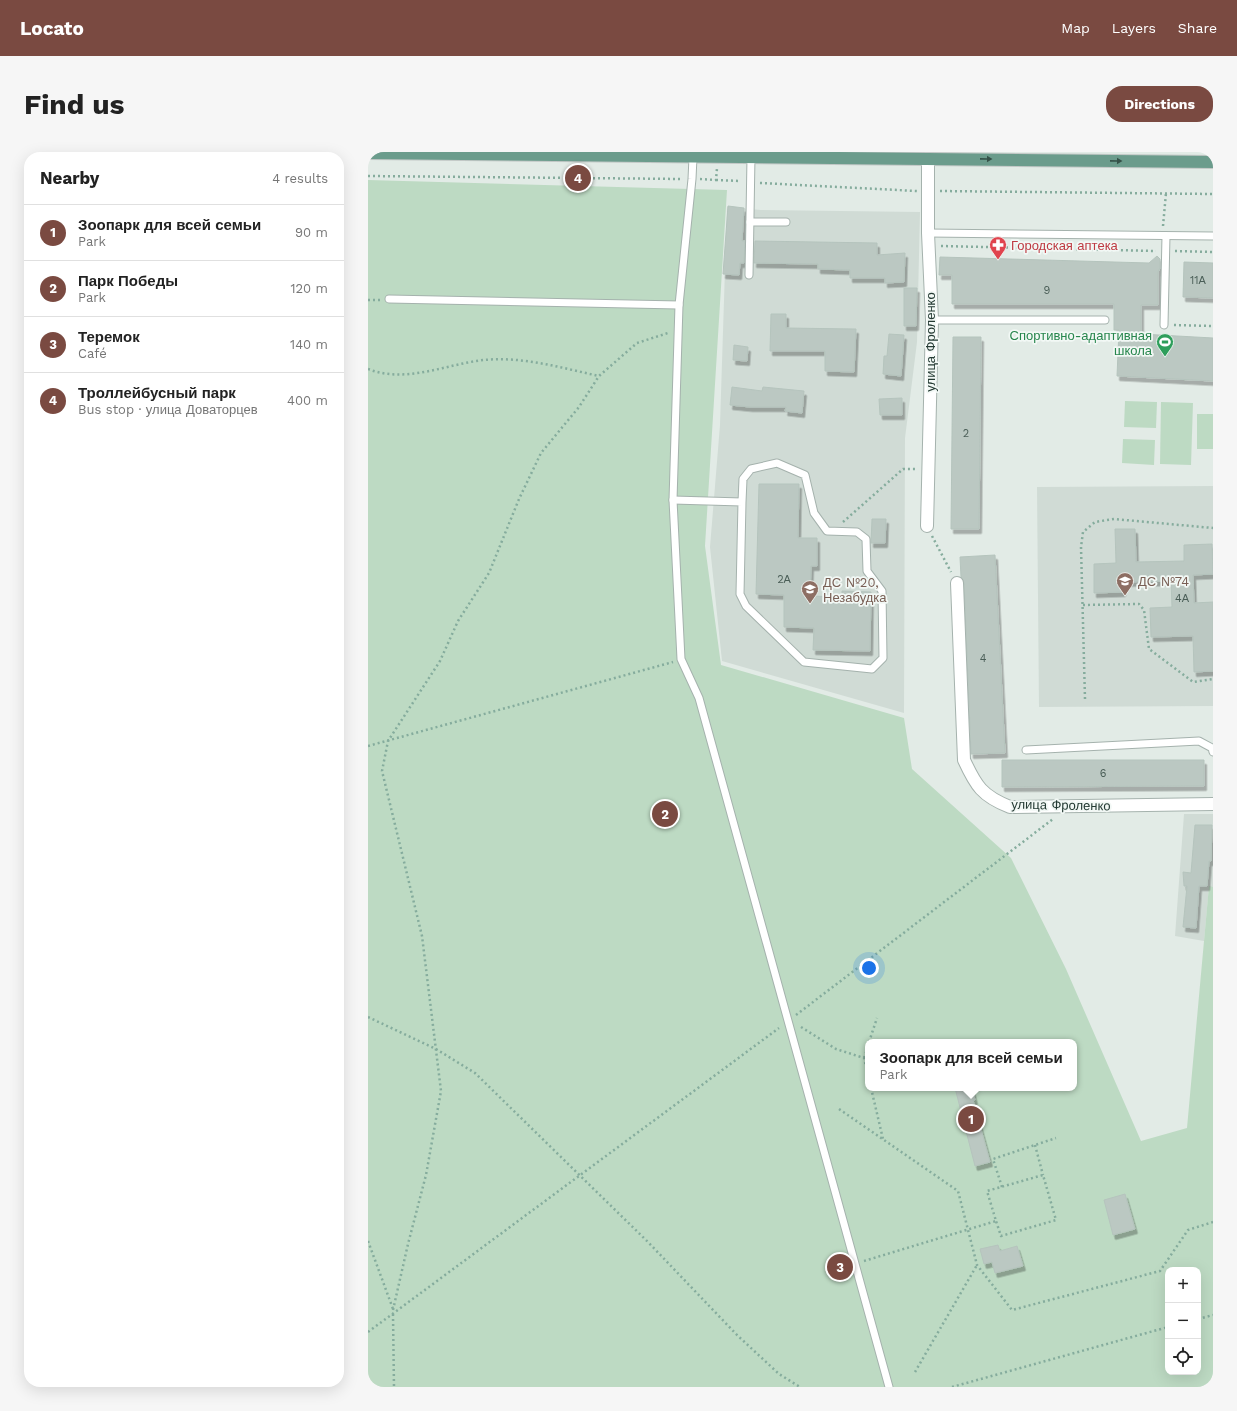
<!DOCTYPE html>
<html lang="en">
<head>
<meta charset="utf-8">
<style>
	body { margin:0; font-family:"Work Sans",sans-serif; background:#f6f6f6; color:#222 }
	.controls { position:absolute; right:12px; bottom:12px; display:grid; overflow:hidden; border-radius:8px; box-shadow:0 4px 16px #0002 }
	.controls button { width:36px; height:36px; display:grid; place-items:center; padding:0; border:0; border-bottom:1px solid #e0e0e0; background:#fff; color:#222; font:20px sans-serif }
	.you { position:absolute; left:501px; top:816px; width:14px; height:14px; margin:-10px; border:3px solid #fff; border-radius:50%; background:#1a73e8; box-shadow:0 0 0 6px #1a73e833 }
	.badge { display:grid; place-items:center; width:26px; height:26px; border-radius:50%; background:#7a4a41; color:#fff; font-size:13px; font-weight:700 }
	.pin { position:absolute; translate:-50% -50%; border:2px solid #fff; box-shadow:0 1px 4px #0006 }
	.popup { position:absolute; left:497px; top:887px; width:212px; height:52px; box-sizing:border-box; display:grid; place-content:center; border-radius:8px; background:#fff; filter:drop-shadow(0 1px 3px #0005); font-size:13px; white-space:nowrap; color:#767676 }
	.popup b { font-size:15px; color:#222 }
	.popup::after { content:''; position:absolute; left:50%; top:100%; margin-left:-8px; border:8px solid transparent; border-top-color:#fff }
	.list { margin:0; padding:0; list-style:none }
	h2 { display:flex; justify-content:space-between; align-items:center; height:52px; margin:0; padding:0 16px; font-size:17px }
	h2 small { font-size:13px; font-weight:400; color:#767676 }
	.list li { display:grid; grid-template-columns:26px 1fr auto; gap:12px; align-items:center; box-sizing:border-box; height:56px; padding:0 16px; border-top:1px solid #e0e0e0 }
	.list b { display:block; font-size:15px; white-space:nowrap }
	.list p { margin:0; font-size:13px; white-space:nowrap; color:#767676 }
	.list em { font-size:13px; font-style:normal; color:#767676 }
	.icon { flex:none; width:22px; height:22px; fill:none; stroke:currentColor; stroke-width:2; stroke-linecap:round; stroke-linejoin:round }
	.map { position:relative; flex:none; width:845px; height:1235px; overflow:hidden; border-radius:16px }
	header { display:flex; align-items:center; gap:24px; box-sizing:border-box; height:56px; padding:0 20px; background:#7a4a41; color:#fff }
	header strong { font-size:19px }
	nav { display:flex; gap:22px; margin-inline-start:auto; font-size:14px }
	.intro { display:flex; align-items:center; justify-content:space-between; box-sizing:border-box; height:96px; padding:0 24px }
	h1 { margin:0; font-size:28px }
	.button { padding:10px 18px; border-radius:16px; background:#7a4a41; color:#fff; font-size:14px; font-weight:700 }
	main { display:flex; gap:24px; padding:0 24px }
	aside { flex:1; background:#fff; border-radius:16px; box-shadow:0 4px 16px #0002 }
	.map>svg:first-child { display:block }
	.built { fill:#d0dbd5 }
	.green { fill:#bddac3; fill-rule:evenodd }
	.building { fill:#bbc8c2; stroke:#b5c4bd; filter:url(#shadow) }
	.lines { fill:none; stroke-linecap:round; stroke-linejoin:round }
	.lane-casing { stroke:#a5b2ad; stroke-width:9 }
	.street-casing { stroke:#a5b2ad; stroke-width:14 }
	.primary-casing { stroke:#c2c8c6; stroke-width:14 }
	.path { stroke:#85ac9d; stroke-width:2.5; stroke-dasharray:2 3; stroke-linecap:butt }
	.lane { stroke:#fff; stroke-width:7 }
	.street { stroke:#fff; stroke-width:12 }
	.primary { stroke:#6b9c8c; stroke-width:12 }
	.oneway { fill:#365249 }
	.labels { text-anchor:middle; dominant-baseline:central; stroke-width:3.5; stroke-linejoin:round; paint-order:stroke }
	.number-label { font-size:11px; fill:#4a5e57 }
	.health-label { font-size:13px; fill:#be3a42; stroke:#f2f8f5; text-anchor:start }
	.leisure-label { font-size:13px; fill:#27864d; stroke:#f2f8f5; text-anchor:end }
	.street-label { font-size:13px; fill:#243a33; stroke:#f2f8f5 }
	.education-label { font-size:13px; fill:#785e54; stroke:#f2f8f5; text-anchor:start }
</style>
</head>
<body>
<header>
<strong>Locato</strong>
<nav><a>Map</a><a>Layers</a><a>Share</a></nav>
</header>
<div class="intro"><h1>Find us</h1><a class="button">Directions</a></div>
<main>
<aside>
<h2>Nearby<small>4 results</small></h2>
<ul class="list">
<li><span class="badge">1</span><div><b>Зоопарк для всей семьи</b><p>Park</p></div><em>90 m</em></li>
<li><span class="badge">2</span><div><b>Парк Победы</b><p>Park</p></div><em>120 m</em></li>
<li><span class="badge">3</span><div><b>Теремок</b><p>Café</p></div><em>140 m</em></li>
<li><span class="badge">4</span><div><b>Троллейбусный парк</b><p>Bus stop · улица Доваторцев</p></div><em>400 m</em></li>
</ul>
</aside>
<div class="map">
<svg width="845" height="1235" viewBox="0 0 845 1235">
	<defs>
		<filter id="shadow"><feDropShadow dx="2.5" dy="4.5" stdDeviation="0" flood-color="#0004"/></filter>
	</defs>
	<rect width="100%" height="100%" fill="#e2ebe6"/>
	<!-- built -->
	<g class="built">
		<polygon points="359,55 393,58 552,60 549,190 537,286 536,561 354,509 342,395 352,273"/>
		<polygon points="845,334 845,554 671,555 669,335"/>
		<polygon points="816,662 845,662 845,735 841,735 836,789 807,784"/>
	</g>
	<!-- green -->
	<g class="green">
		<path d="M 0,28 L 359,38 L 337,394 L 353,513 L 536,566 L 544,617 L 643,706 L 698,817 L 773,989 L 819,976 L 841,734 L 845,735 L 845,1235 L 0,1235 ZM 500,890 L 706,890 L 706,936 L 500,936 ZM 800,1118 L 830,1118 L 830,1220 L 800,1220 Z"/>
		<polygon points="757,249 789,250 788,276 756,275"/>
		<polygon points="793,250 825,251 823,313 792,312"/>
		<rect x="829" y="262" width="16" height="35"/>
		<polygon points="755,287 787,288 786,313 754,311"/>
	</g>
	<!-- building -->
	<g class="building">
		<polygon points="360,54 376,56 374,89 377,89 376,111 372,111 371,123 355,122"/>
		<polygon points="387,89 509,91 509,103 537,101 536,130 517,131 517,126 482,126 482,118 450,117 450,112 386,111"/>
		<polygon points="789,104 792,107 792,116 790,120 790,153 773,153 773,182 845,186 845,229 749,224 751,178 746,178 746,152 584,152 584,123 571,123 572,105 781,111"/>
		<polygon points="816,110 845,111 845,146 815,145"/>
		<polygon points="536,136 549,136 548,174 536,174"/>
		<polygon points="403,162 418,162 418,176 488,177 486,220 457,219 457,199 402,199"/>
		<polygon points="521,182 536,183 533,224 515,222 516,204 519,204"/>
		<polygon points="585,185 613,185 611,377 583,377"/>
		<polygon points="366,193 380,195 379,209 365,208"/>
		<polygon points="364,235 394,239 395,235 436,239 434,261 417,259 418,255 382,255 362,253"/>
		<polygon points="534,246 534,263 512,263 511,247"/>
		<polygon points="391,332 431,332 430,386 449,386 449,414 443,414 442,444 474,445 474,439 503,440 502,499 445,498 446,476 416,475 416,443 388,442"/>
		<polygon points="504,367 518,367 517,391 503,391"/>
		<polygon points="747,377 767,377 768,410 816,409 816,393 844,392 845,422 825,423 826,451 845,450 845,519 826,520 825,484 783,485 782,456 804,455 803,429 755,430 755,440 726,441 726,412 748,411"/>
		<polygon points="627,403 637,601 603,602 596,431 593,425 592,405"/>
		<polygon points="634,608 836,608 836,634 634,635"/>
		<polygon points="827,673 844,673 843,709 841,709 839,734 831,734 828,776 815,775 819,734 816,734 815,720 823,721"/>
		<polygon points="587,936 604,936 607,948 605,948 622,1010 607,1014"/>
		<polygon points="757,1042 767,1077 745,1083 736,1048"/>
		<polygon points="630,1093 632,1099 649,1094 655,1114 627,1121 624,1110 616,1112 612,1097"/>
	</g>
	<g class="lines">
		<!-- lane casing -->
		<g class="lane-casing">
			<g id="lane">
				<polyline points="325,5 324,27 311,153 305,348 313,507 331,546 521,1235"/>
				<polyline points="382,70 418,70"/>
				<polyline points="560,81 845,84"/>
				<polyline points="381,123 383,5"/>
				<polyline points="21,147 311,153"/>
				<polyline points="564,168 737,168"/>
				<polyline points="796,173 798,84"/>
				<polyline points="305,348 374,350 375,327 383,317 409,311 437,323 446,361 459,379 489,380 498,387 499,419 514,439 515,506 504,517 436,510 378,454 372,442 374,350"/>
				<polyline points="658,598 831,589 844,596 845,600"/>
			</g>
		</g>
		<!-- street casing -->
		<g class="street-casing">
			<g id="street">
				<polyline points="559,374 564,168 560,81 560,7"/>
				<path d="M 589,431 L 596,608 C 608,634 614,644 642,655 L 845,652"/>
			</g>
		</g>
		<!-- primary casing -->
		<g class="primary-casing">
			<polyline id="primary" points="0,1 845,10"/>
		</g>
		<!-- path -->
		<g class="path">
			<polyline points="0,24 315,27"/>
			<polyline points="332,27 348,28 349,16"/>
			<polyline points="348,28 373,29"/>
			<polyline points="392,31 549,39"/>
			<polyline points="572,39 845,42"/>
			<polyline points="795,74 798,41"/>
			<polyline points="573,94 788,99"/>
			<polyline points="807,99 845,100"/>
			<polyline points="0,148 12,148"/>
			<polyline points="806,173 845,174"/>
			<path d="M 0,217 C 38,232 78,212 116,208 C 154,204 194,216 231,224"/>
			<polyline points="475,370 535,317 548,317"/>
			<polyline points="564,384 583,420"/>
			<polyline points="715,453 771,452 776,458 781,497 825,530 845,527"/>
			<polyline points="717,547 713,395 715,380 727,370 746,367 845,376"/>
			<polyline points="0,594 305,510"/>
			<polyline points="428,863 685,667"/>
			<polyline points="0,865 68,897 107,921 280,1090 369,1183 411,1222 432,1235"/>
			<polyline points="433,875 468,897 496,906 500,922"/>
			<polyline points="501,890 509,866"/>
			<polyline points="496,906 500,895"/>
			<polyline points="503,936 515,987"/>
			<polyline points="471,957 590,1039 609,1113 644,1158 792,1119 820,1078 845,1070"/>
			<polyline points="667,993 675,1023"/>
			<polyline points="634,1035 625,1007 688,986"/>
			<polyline points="0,1089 25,1157"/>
			<polyline points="496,1109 628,1069 619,1039 675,1023 688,1068 633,1084 628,1069"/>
			<polyline points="25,1158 40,1092 58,1023 73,939 54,784 14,619 20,589 72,509 90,469 121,421 151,347 173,301 211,255 231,224 269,191 300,181"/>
			<polyline points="25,1162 26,1235"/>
			<polyline points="830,1167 845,1163"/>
			<polyline points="0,1180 411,876"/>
			<polyline points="547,1220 609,1113"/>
			<polyline points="584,1235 800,1175"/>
		</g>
		<!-- lane -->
		<use href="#lane" class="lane"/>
		<!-- street -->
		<use href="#street" class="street"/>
		<!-- primary -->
		<use href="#primary" class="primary"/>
	</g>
	<!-- one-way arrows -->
	<defs><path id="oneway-solid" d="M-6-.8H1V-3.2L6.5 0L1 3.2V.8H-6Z"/></defs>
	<g class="oneway">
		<use href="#oneway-solid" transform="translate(618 7) rotate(1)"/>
		<use href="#oneway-solid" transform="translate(748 9) rotate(1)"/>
	</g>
	<!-- icons -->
	<defs>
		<g id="pharmacy-pin" transform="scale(0.9)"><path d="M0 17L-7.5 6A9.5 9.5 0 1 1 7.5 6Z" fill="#e0444e" stroke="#f2f8f5"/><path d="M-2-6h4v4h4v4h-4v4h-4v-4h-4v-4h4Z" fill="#fff"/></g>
		<g id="stadium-pin" transform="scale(0.9)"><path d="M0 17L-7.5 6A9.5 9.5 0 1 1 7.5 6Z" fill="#2e9e5b" stroke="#f2f8f5"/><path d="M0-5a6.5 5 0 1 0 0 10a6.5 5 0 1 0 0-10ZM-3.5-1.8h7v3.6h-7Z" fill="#fff"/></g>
		<g id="school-pin" transform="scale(0.9)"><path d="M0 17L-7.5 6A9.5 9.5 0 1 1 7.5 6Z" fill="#8d6e63" stroke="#f2f8f5"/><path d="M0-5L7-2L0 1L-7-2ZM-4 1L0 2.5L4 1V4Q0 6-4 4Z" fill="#fff"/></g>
	</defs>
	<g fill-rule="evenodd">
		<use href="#pharmacy-pin" x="630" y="93"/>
		<use href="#stadium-pin" x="797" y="190"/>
		<use href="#school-pin" x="757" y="429"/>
		<use href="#school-pin" x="442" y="437"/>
	</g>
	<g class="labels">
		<!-- number labels -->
		<g class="number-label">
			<text x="830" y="128">11А</text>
			<text x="679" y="138">9</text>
			<text x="598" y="281">2</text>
			<text x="416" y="427">2А</text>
			<text x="814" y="446">4А</text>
			<text x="615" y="506">4</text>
			<text x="735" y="621">6</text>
		</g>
		<!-- health labels -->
		<g class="health-label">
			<text x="643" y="93">Городская аптека</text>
		</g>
		<!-- leisure labels -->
		<g class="leisure-label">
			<text x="784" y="183">Спортивно-адаптивная<tspan x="784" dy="15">школа</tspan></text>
		</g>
		<!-- street labels -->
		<g class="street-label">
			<text transform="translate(562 190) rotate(-90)">улица Фроленко</text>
			<text transform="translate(693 653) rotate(1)">улица Фроленко</text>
		</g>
		<!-- education labels -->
		<g class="education-label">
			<text x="770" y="429">ДС №74</text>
			<text x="455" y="430">ДС №20,<tspan x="455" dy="15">Незабудка</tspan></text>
		</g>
	</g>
</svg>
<div class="controls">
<button>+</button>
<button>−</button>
<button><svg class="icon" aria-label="locate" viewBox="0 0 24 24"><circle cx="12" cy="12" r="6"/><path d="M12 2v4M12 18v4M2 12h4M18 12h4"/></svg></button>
</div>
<div class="you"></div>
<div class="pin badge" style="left:603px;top:967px">1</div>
<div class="popup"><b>Зоопарк для всей семьи</b>Park</div>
<div class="pin badge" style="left:297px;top:662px">2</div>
<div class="pin badge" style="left:472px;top:1115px">3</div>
<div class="pin badge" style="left:210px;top:26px">4</div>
</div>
</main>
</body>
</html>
